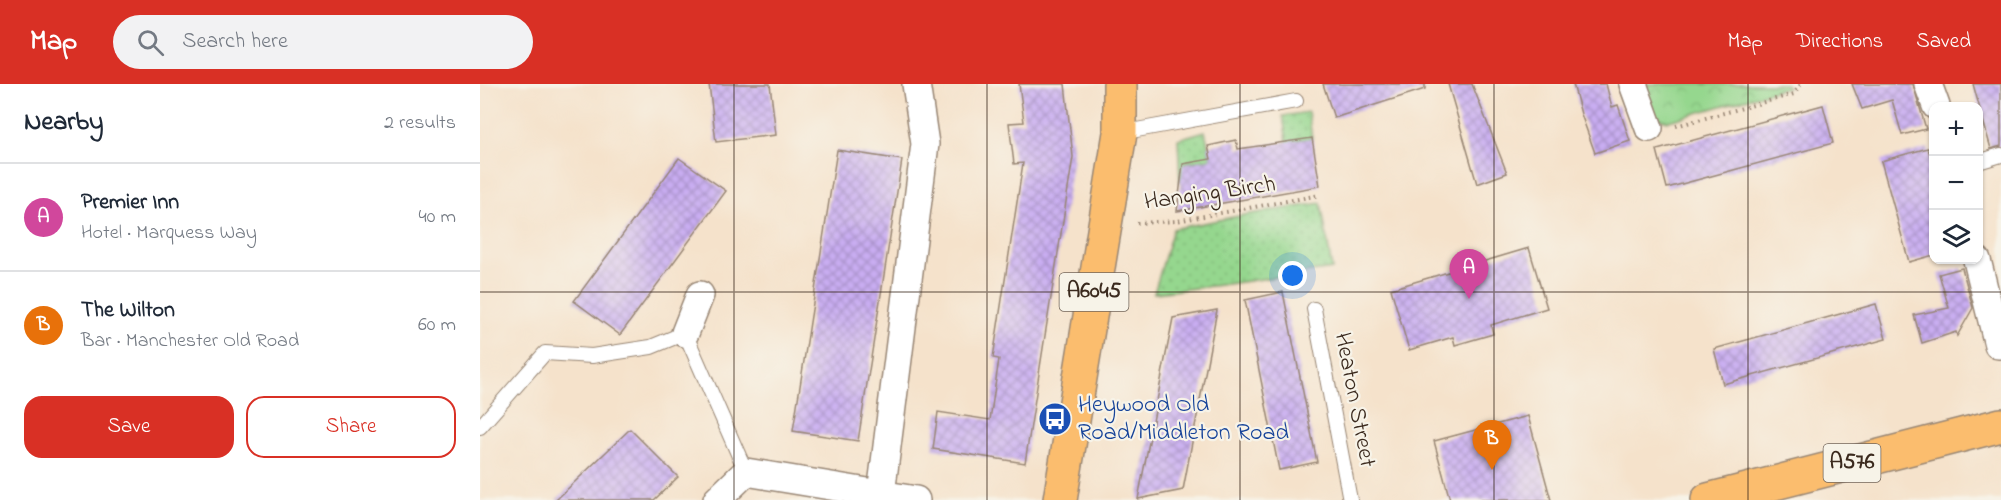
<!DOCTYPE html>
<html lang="en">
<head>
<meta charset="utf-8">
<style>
	body { margin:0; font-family:"Indie Flower",sans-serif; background:#f2f2f3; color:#1f2937 }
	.controls { position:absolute; right:18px; top:18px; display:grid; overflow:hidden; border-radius:12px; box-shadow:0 2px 4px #0004 }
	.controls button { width:54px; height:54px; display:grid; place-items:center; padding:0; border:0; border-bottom:2px solid #e0e1e3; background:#fff; color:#1f2937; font:30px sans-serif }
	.you { position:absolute; left:813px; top:192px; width:21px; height:21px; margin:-15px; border:4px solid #fff; border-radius:50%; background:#1a73e8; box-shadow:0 0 0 9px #1a73e833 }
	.badge { display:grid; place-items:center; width:39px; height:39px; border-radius:50%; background:#d93025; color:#fff; font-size:20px; font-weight:700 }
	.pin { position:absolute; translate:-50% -50px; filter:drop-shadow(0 2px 3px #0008) }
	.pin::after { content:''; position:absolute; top:32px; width:21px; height:18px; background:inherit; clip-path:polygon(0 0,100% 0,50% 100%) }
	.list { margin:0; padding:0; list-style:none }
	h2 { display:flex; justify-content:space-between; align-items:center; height:78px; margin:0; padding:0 24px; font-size:26px }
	h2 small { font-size:20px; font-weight:400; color:#747a83 }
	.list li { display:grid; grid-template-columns:39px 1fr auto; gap:18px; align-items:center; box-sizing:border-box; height:108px; padding:0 24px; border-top:2px solid #e0e1e3 }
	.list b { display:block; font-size:22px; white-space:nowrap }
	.list p { margin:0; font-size:20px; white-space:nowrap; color:#747a83 }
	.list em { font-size:20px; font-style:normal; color:#747a83 }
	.actions { display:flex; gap:12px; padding:18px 24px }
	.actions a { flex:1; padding:14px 0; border:2px solid #d93025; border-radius:18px; text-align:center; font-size:21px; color:#d93025 }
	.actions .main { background:#d93025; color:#fff }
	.icon { flex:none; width:33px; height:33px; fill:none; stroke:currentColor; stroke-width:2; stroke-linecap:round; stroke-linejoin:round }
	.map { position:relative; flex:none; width:1521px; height:416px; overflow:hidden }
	header { display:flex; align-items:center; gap:36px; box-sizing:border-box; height:84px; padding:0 30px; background:#d93025; color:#fff }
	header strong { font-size:28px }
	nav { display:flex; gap:33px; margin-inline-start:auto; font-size:21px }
	.search { width:420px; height:54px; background:#f2f2f3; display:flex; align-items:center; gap:15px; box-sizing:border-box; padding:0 21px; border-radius:33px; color:#747a83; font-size:22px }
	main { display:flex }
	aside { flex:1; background:#fff }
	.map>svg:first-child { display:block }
	.park { fill:url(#park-crowns); stroke:#688056; stroke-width:1.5 }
	.garden { fill:url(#garden-dots); stroke:#688056; stroke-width:1.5 }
	.building { fill:url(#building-cross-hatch) }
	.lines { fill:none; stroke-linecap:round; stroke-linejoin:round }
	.lane-casing { stroke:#988674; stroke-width:16 }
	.street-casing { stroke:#988674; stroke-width:30 }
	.primary-casing { stroke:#988674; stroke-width:36 }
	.path { stroke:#988674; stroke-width:4; stroke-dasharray:1.5 4.5; stroke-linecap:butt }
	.lane { stroke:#fff; stroke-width:14 }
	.street { stroke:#fff; stroke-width:27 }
	.primary { stroke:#fbbd6e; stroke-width:33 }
	.grid { fill:none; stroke:#3b2a1e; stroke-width:1.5; stroke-opacity:0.55 }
	.labels { text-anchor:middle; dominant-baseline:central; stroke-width:4.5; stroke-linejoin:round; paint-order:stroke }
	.shield { fill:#f7f3e8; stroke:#73665b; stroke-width:1.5 }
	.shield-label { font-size:22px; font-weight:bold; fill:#3b2a1e }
	.street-label { font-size:24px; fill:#3b2a1e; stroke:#f7f3e8 }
	.transit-label { font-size:24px; fill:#164399; stroke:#f7f3e8; text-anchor:start }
</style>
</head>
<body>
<header>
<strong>Map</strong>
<div class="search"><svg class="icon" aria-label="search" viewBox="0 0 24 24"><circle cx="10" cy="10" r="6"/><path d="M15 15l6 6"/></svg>Search here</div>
<nav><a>Map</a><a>Directions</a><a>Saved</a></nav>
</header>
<main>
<aside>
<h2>Nearby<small>2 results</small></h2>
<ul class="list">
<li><span class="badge" style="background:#d1479c">A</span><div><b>Premier Inn</b><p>Hotel · Marquess Way</p></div><em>40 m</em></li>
<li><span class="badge" style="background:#e8710a">B</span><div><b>The Wilton</b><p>Bar · Manchester Old Road</p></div><em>60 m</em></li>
</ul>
<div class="actions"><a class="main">Save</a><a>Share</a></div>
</aside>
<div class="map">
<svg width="1521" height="416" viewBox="0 0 1521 416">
	<defs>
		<pattern id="park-crowns" width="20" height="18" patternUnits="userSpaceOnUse" patternTransform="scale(1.5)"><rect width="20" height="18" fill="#95d78e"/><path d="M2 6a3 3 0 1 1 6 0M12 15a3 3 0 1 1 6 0" fill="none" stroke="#81b97a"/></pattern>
		<pattern id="garden-dots" width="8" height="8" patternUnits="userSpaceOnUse" patternTransform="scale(1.5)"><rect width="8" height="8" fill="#95d78e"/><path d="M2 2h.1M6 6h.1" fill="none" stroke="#81b97a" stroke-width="1.8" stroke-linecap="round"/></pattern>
		<pattern id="building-cross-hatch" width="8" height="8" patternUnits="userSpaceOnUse" patternTransform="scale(1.5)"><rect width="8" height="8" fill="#c9adf2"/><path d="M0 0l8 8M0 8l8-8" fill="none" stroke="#a48dc3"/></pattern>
	</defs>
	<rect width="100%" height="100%" fill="#f7f3e8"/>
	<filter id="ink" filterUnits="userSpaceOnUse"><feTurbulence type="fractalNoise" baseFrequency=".0167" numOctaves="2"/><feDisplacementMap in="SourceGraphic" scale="12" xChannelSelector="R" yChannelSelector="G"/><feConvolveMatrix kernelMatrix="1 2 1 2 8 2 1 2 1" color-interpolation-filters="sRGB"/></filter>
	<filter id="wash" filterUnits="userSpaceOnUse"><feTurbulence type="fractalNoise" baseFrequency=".008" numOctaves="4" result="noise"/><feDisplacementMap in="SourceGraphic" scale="24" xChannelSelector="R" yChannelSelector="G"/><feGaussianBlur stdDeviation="1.35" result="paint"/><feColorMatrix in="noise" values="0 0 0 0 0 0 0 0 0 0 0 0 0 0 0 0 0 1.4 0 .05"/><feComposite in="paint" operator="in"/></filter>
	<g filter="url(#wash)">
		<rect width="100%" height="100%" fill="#f5e2cb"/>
		<!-- park -->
		<polygon class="park" points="1162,0 1306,0 1307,3 1189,37 1176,34"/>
		<!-- garden -->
		<g class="garden">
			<polygon points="828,28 832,54 818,56 809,71 803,32"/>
			<polygon points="725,47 731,75 704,79 702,97 700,98 698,55"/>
			<polygon points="841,119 852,185 740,201 674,209 693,145 764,131"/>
		</g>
		<g id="blocks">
			<!-- building -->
			<g class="building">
				<polygon points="229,0 290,0 296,51 236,58"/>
				<polygon points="539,0 585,0 593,73 545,379 453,365 458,328 510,336 519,275 513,274 543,79 534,80 529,39 544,38"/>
				<polygon points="843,0 945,0 945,5 854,34"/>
				<polygon points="968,0 992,0 1027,89 997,100"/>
				<polygon points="1093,0 1126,0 1132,23 1138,21 1150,57 1115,69 1101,30"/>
				<polygon points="1372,0 1433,0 1446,45 1422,51 1412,16 1382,25"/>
				<polygon points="1493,0 1521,0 1521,62 1511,65"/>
				<polygon points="1343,21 1353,59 1187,104 1177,66"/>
				<polygon points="832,54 840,102 697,127 703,80 731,75 728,62 756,56 758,65"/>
				<polygon points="1448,64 1454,84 1454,171 1429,178 1401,77"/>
				<polygon points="357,66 422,76 378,357 313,347"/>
				<polygon points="199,74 246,107 140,251 94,217"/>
				<polygon points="1049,164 1067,224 1011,241 1013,250 975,261 973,253 929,266 911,205"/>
				<polygon points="1482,184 1493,224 1477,252 1476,248 1442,259 1434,231 1469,224 1459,190"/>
				<polygon points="803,208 837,378 799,386 765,216"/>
				<polygon points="1396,220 1406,255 1243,300 1234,265"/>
				<polygon points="737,226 703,406 658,415 693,234"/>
				<polygon points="1048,332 1071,416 970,416 954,357"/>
				<polygon points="150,345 198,393 174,416 76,416"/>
			</g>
		</g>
	</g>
	<g filter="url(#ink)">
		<use href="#blocks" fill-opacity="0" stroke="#988674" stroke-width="1.5"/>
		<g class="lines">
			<!-- lane casing -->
			<g class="lane-casing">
				<g id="lane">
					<polyline points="640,49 816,17"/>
					<polyline points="1498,78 1521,71"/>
					<polyline points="834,225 870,416"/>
					<polyline points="0,343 65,269 112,272 171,263 205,249 266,388"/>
				</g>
			</g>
			<!-- street casing -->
			<g class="street-casing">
				<g id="street">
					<polyline points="1153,0 1169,44"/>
					<polyline points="1448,0 1456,22"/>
					<polyline points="1497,176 1518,261 1521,261"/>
					<polyline points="205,249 220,211"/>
					<polyline points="401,410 445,60 436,0"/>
					<polyline points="237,416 266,388 436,416"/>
				</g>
			</g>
			<!-- primary casing -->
			<g class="primary-casing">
				<g id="primary">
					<polyline points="580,416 640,49 640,0"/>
					<polyline points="1228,416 1521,341"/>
				</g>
			</g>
			<!-- path -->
			<g class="path">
				<polyline points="1196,42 1314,10 1321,0"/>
				<polyline points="657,139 697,137 840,111"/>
			</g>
			<!-- lane -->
			<use href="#lane" class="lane"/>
			<!-- street -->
			<use href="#street" class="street"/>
			<!-- primary -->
			<use href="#primary" class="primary"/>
		</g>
	</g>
	<!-- grid -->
	<path class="grid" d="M 254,0 L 254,416M 507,0 L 507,416M 760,0 L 760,416M 1014,0 L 1014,416M 1268,0 L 1268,416M 0,208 L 1521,208"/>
	<!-- icons -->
	<defs>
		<g id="bus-disc" transform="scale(1.725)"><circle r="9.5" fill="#1a4fb4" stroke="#f7f3e8"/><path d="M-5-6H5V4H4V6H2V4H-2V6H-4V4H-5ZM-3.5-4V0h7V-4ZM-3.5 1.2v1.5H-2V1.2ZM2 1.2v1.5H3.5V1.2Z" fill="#fff"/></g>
	</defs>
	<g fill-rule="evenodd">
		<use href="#bus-disc" x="575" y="335"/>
	</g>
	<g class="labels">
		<!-- shield labels -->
		<g class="shield">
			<rect x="579.5" y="189" width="69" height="38" rx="4.5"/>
			<rect x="1343.5" y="360" width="57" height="38" rx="4.5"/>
		</g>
		<g class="shield-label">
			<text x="614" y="208">A6045</text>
			<text x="1372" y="379">A576</text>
		</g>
		<!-- street labels -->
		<g class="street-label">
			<text transform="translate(730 110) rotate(-8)">Hanging Birch</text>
			<text transform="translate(874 316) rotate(79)">Heaton Street</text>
		</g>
		<!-- transit labels -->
		<g class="transit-label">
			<text x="598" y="321">Heywood Old<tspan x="598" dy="28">Road/Middleton Road</tspan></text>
		</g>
	</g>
</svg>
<div class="controls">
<button>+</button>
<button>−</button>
<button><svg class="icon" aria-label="layers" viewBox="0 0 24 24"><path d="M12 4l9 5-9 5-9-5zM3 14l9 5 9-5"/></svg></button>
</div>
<div class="you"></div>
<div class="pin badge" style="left:989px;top:215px;background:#d1479c">A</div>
<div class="pin badge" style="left:1012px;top:386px;background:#e8710a">B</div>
</div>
</main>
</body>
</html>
